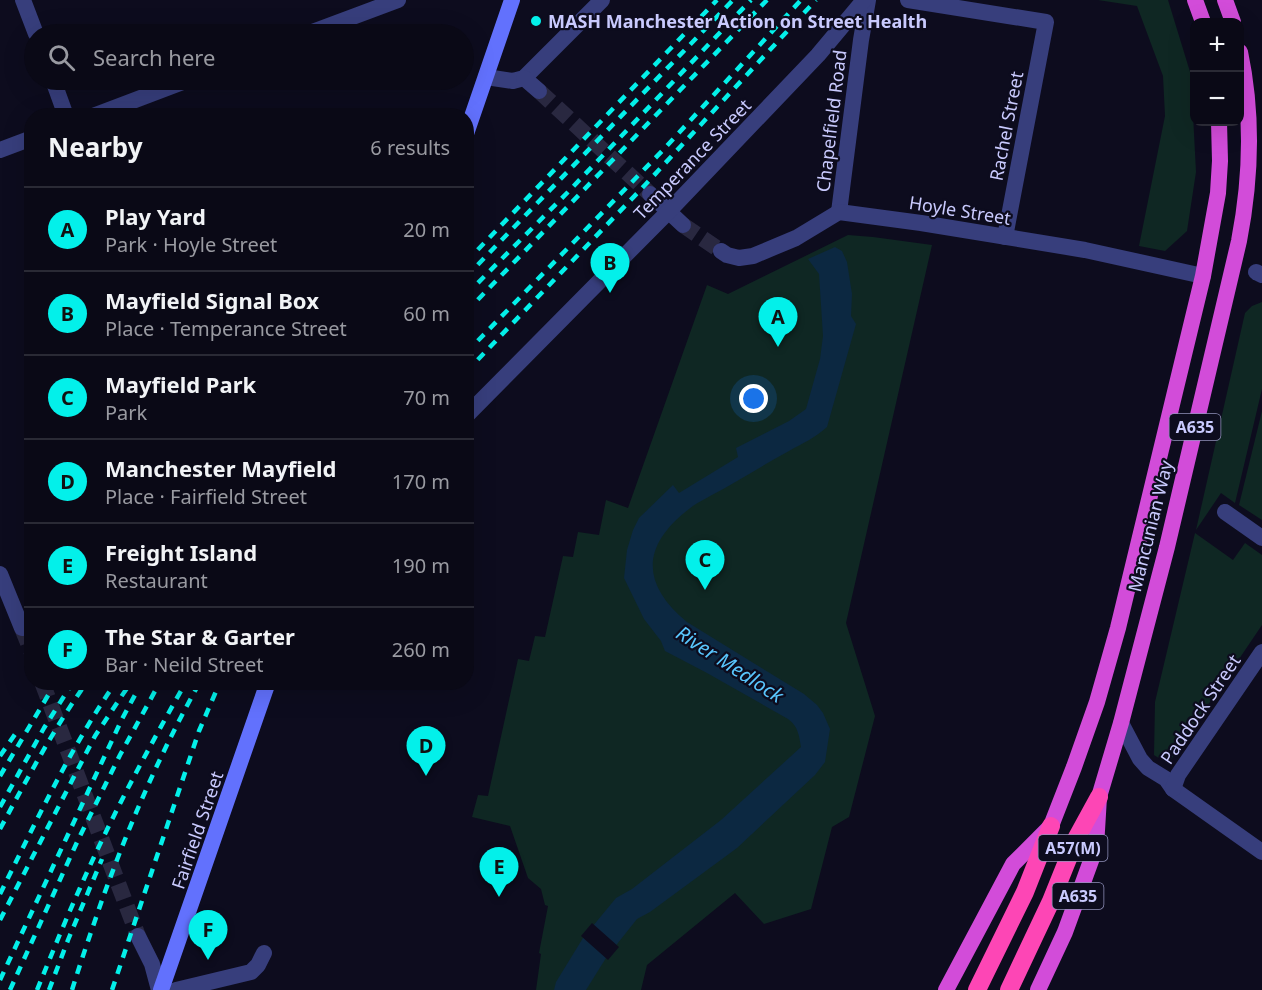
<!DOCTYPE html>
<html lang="en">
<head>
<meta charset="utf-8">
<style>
	body { margin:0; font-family:"Noto Sans",sans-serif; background:#181723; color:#f1f3f6 }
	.controls { position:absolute; right:18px; top:18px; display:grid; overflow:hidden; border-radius:12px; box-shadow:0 6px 24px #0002 }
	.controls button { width:54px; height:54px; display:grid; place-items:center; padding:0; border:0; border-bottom:2px solid #2a2a35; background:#0a0916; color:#f1f3f6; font:30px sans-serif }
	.you { position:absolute; left:754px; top:399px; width:21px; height:21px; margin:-15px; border:4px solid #fff; border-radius:50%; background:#1a73e8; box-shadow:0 0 0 9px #1a73e833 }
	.badge { display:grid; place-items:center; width:39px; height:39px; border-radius:50%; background:#03f0ea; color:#111; font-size:20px; font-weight:700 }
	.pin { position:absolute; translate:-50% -50px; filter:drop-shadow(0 2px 3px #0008) }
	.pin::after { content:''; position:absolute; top:32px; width:21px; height:18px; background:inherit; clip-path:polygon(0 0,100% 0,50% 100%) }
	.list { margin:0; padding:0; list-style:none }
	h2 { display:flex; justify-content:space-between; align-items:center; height:78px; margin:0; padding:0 24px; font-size:26px }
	h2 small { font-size:20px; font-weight:400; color:#999aa1 }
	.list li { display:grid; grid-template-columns:39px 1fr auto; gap:18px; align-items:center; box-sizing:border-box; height:84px; padding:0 24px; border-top:2px solid #2a2a35 }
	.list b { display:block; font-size:22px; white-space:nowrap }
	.list p { margin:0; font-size:20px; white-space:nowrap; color:#999aa1 }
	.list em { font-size:20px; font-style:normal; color:#999aa1 }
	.icon { flex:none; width:33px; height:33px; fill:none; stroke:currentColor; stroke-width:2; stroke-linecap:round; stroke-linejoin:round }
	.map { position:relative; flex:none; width:1262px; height:990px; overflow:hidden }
	.search { position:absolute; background:#0a0916; box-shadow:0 6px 24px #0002; left:24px; top:24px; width:450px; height:66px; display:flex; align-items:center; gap:15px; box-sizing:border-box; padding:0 21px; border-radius:33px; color:#999aa1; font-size:22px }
	.panel { position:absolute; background:#0a0916; box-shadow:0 6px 24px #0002; left:24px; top:108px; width:450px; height:582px; border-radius:24px }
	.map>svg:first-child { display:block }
	.green { fill:#0f2723 }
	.water { fill:#0c2841 }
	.pier { fill:#0d0c1e }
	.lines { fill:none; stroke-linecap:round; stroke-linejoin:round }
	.minor-tunnel { stroke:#292840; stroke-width:16; stroke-dasharray:16 8; stroke-linecap:butt }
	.minor { stroke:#373e7c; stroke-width:16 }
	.secondary { stroke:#6271fd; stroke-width:16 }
	.trunk { stroke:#d24cd9; stroke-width:16 }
	.motorway { stroke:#fd46b5; stroke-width:18 }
	.rail { stroke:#03f0ea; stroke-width:4.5; stroke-dasharray:9 8; stroke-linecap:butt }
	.poi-dot { fill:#03f0ea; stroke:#0d0c1e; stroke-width:2 }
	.labels { text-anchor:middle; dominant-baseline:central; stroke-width:4.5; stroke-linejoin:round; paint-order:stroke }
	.shield { fill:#0d0c1e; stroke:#9191bb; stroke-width:1.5 }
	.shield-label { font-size:16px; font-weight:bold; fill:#c9cafe }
	.poi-label { font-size:18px; font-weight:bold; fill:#c9cafe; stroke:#0d0c1e; text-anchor:start }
	.street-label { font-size:18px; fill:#c9cafe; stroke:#0d0c1e }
	.water-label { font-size:20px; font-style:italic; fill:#59c6fd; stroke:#0d0c1e }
</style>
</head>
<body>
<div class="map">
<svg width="1262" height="990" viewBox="0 0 1262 990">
	<rect width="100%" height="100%" fill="#0d0c1e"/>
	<!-- green -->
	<g class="green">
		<polygon points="1098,0 1168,0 1191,75 1196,172 1187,231 1165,251 1139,246 1165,116 1163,76 1137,6"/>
		<polygon points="848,235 873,237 932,245 846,623 875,716 849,817 832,827 811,909 764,924 735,893 647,965 641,990 536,990 541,954 539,953 548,906 545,905 541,889 528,878 510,826 472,817 478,795 488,796 518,659 529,661 535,636 545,637 563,556 573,557 578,532 599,535 606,500 628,508 707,285 728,294"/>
		<polygon points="1262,302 1262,389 1235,503 1221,493 1196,530 1245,313 1252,306"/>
		<polygon points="1262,411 1262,520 1239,505"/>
		<polygon points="1195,533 1233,560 1245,543 1262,555 1262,625 1168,764 1154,755 1155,702"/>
	</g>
	<!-- water -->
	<path class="water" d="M 835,247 L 842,251 L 847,262 L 852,294 L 851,316 L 856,324 L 827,427 C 815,438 803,443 789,451 C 767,463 746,476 725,488 C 713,495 699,501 689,509 C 641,546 641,584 687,622 L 804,694 L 817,705 L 823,713 L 830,729 L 825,762 L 815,775 L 737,848 L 650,912 L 637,919 L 606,958 L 586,990 L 554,990 L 556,982 L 583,938 L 616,898 L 632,889 L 721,820 L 801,747 C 799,735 798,726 788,719 L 707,673 L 665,651 L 661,641 L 644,619 L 624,578 L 627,550 L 633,530 L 639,518 L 673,485 L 679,493 L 738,457 L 736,448 L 789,421 L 806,409 L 820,359 L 823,336 L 819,274 L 808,259 Z"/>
	<!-- pier -->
	<polygon class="pier" points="592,923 619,947 608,960 581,936"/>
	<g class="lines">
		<!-- minor-tunnel -->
		<g class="minor-tunnel">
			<polyline points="539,91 650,194"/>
			<polyline points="683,225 721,251"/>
			<polyline points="22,628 32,653"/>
			<polyline points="42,682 138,936"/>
		</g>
		<!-- minor -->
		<g class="minor">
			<polyline points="23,0 36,34"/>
			<polyline points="908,0 1046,22 1005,237"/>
			<polyline points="307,34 398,0"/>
			<polyline points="486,77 513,81 524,78 602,0"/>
			<polyline points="524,78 539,91"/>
			<polyline points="53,80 66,116"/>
			<polyline points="93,116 188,80"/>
			<polyline points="0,150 32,138"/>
			<polyline points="650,194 683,225"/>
			<polyline points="839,212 861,40 868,0"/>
			<polyline points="721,251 727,255 739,258 753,256 796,238 839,212 921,223 1085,250 1203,276"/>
			<polyline points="1256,272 1262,275"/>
			<polyline points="466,416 668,212 818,55 864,0"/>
			<polyline points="1225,512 1262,538"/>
			<polyline points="0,574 22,628"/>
			<polyline points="1121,723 1140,759 1148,768 1166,779 1173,789 1262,852"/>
			<polyline points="1173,789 1178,775 1262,652"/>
			<polyline points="138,936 152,964 159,990"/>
			<polyline points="176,990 251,972 258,965 264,953"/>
		</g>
		<!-- secondary -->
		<g class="secondary">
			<polyline points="466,134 512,0"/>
			<polyline points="161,990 268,682"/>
		</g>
		<!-- trunk -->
		<g class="trunk">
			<polyline points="1195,0 1203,22"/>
			<polyline points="1225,0 1233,22"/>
			<polyline points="946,990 1013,864 1051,826 1074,767 1097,702 1118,628 1203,276 1218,193 1220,161 1219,122"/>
			<path d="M 1038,990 L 1065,932 L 1096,847 L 1099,797 L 1121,723 L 1167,547 L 1239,241 C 1251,179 1253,114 1240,52"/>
		</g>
		<!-- motorway -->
		<g class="motorway">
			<polyline points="977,990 1025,892 1051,826"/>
			<polyline points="1009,990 1051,901 1076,839 1099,797"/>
		</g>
		<!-- rail -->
		<g class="rail">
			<polyline points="466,262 717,0"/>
			<polyline points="466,277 733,0"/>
			<polyline points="466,295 568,192 751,0"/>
			<polyline points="466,312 767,0"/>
			<polyline points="466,353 664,149 801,0"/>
			<polyline points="466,372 645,185 816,0"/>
			<polyline points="0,756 18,730"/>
			<polyline points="0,776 56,682"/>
			<polyline points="0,807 44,728 73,682"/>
			<path d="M 0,829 C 27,779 54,728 87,682"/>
			<path d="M 0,894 C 36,822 70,748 116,682"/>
			<polyline points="0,920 95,736 131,682"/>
			<polyline points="0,980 122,719 142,682"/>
			<polyline points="10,990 78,840 120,755 160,682"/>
			<path d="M 37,990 C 51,956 65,921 80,888 C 111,817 148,749 186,682"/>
			<polyline points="49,990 68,940 102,859"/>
			<path d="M 72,990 C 81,961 91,932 101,903 C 128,827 160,753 200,682"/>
			<polyline points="112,990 199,731 220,682"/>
		</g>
	</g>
	<!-- markers -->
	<circle class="poi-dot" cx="536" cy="21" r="6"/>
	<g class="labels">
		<!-- shield labels -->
		<g class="shield">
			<rect x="1169.5" y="414" width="51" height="26" rx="4.5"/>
			<rect x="1038.5" y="835" width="69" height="26" rx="4.5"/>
			<rect x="1052.5" y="883" width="51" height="26" rx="4.5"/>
		</g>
		<g class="shield-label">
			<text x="1195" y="427">A635</text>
			<text x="1073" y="848">A57(M)</text>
			<text x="1078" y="896">A635</text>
		</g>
		<!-- poi labels -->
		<g class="poi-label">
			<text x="548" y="21">MASH Manchester Action on Street Health</text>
		</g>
		<!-- street labels -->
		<g class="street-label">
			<text transform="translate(831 121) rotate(-83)">Chapelfield Road</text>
			<text transform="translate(1006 126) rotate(-79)">Rachel Street</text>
			<text transform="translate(692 159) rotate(-46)">Temperance Street</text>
			<text transform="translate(960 210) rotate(9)">Hoyle Street</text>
			<text transform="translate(1150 526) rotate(-76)">Mancunian Way</text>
			<text transform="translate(1200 709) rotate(-56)">Paddock Street</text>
			<text transform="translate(197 830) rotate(-71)">Fairfield Street</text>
		</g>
		<!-- water labels -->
		<g class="water-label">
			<text transform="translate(730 664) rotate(33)">River Medlock</text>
		</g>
	</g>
</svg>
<div class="controls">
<button>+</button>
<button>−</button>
</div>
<div class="you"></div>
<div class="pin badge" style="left:778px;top:347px">A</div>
<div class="pin badge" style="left:610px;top:293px">B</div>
<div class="pin badge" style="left:705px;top:590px">C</div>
<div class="pin badge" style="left:426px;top:776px">D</div>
<div class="pin badge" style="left:499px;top:897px">E</div>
<div class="pin badge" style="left:208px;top:960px">F</div>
<div class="search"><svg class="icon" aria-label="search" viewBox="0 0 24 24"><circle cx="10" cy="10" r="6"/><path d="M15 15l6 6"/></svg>Search here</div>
<section class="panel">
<h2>Nearby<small>6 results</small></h2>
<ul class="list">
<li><span class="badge">A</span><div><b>Play Yard</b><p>Park · Hoyle Street</p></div><em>20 m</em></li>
<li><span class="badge">B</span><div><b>Mayfield Signal Box</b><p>Place · Temperance Street</p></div><em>60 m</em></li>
<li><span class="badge">C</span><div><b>Mayfield Park</b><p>Park</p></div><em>70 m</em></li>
<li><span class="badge">D</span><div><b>Manchester Mayfield</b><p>Place · Fairfield Street</p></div><em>170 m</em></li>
<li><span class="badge">E</span><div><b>Freight Island</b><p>Restaurant</p></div><em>190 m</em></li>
<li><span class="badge">F</span><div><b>The Star &amp; Garter</b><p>Bar · Neild Street</p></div><em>260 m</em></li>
</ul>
</section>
</div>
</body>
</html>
